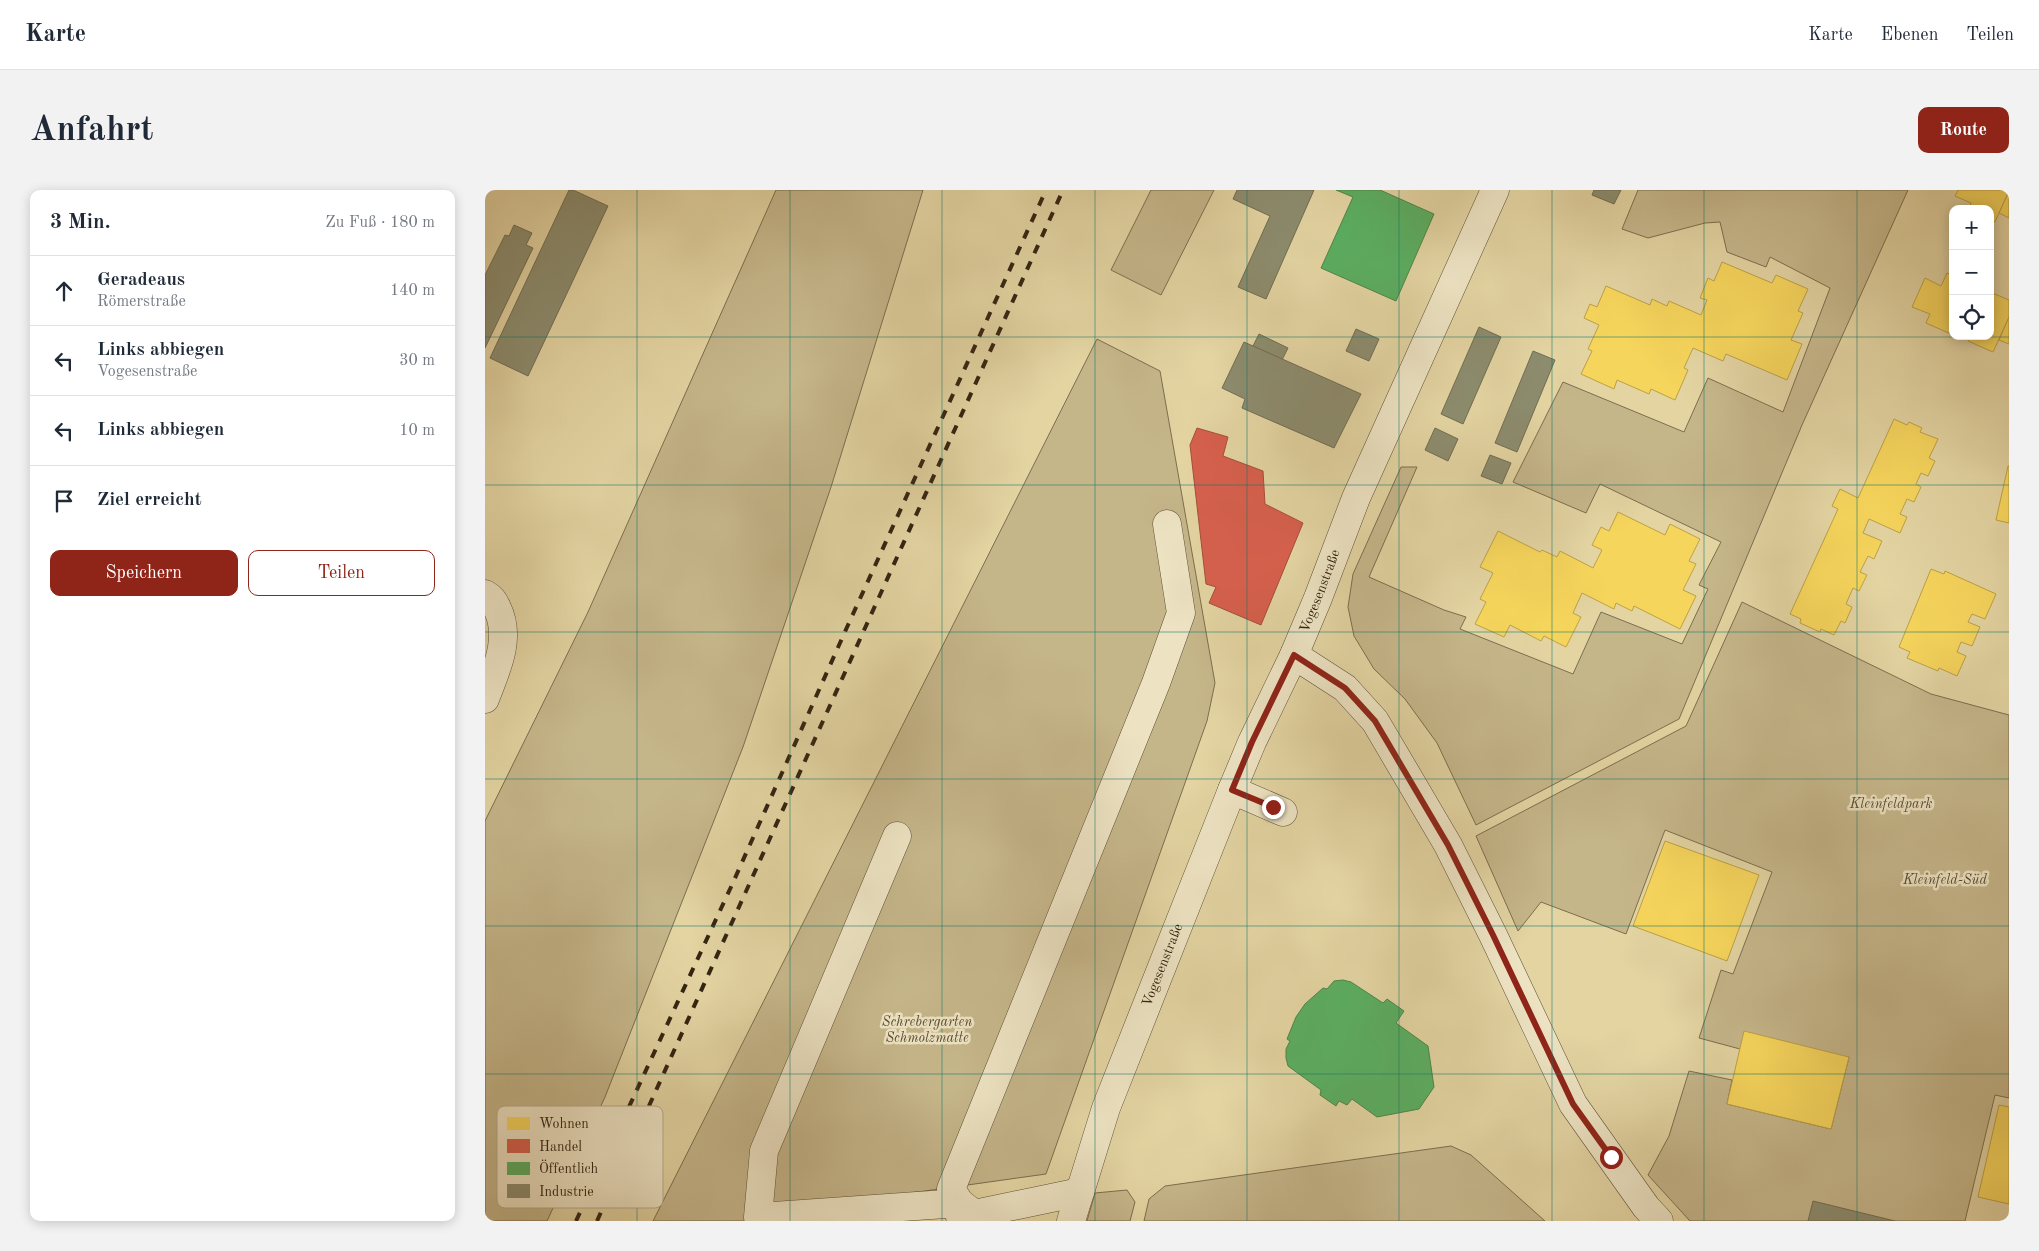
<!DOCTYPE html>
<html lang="de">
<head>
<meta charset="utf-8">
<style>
	body { margin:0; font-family:"Old Standard TT",serif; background:#f2f2f3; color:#1f2937 }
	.controls { position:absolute; right:15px; top:15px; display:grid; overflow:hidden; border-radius:10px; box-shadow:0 2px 12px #0003 }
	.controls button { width:45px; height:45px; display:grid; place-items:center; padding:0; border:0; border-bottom:1px solid #e0e1e3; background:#fff; color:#1f2937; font:25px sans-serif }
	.stop { position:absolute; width:15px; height:15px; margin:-11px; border:4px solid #8f2418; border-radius:50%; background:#fff }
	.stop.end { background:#8f2418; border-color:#fff; box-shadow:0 1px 5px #0008 }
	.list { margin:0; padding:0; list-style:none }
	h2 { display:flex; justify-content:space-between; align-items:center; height:65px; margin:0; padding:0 20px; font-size:21px }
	h2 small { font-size:16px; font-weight:400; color:#747a83 }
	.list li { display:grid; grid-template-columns:32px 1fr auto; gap:15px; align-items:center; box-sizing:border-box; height:70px; padding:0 20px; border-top:1px solid #e0e1e3 }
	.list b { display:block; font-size:19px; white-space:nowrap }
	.list p { margin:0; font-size:16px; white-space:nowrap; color:#747a83 }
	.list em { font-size:16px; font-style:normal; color:#747a83 }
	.actions { display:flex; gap:10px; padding:15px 20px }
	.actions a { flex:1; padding:11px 0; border:1px solid #8f2418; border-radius:10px; text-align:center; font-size:18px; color:#8f2418 }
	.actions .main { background:#8f2418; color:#fff }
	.icon { flex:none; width:28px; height:28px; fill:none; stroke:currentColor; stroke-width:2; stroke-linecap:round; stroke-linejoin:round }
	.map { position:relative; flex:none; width:1524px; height:1031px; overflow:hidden; border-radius:10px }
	header { display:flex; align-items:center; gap:30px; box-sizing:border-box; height:70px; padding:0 25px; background:#fff; border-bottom:1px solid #e0e1e3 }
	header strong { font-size:24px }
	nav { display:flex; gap:28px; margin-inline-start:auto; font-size:18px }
	.intro { display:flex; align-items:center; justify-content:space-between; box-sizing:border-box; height:120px; padding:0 30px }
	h1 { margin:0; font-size:35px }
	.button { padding:12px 22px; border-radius:10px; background:#8f2418; color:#fff; font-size:18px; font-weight:700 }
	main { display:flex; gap:30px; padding:0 30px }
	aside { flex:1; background:#fff; border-radius:10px; box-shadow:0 2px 12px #0003 }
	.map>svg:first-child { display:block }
	.green { fill:#c5b68a; stroke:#7c6e4e }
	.homes { fill:#f6d55c; stroke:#bca046 }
	.shops { fill:#d6604d; stroke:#a54e3b }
	.public { fill:#5aae61; stroke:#4e8549 }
	.industry { fill:#8c8c6e; stroke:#716d52 }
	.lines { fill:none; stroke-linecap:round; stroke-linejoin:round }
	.minor-casing { stroke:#5f5136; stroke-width:29 }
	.minor { stroke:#ede3c3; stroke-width:28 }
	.rail { stroke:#332512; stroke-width:4; stroke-dasharray:9 9; stroke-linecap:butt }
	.route { stroke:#8f2418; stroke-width:6 }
	.grid { fill:none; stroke:#0f766e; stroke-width:1; stroke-opacity:0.55 }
	.labels { text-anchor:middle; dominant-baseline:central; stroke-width:5; stroke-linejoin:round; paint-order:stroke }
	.street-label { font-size:14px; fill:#332512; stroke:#ede3c3 }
	.park-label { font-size:14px; font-style:italic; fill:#584930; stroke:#ede3c3 }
	.key { fill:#ede3c3; stroke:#b5aa8e; stroke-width:1 }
	.key-label { font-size:14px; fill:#332512 }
</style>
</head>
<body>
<header>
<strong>Karte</strong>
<nav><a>Karte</a><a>Ebenen</a><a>Teilen</a></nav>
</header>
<div class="intro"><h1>Anfahrt</h1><a class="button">Route</a></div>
<main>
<aside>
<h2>3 Min.<small>Zu Fuß · 180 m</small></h2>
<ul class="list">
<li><svg class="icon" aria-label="ahead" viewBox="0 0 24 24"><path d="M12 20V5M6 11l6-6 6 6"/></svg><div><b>Geradeaus</b><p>Römerstraße</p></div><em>140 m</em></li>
<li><svg class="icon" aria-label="left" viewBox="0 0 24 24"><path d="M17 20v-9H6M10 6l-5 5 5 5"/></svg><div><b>Links abbiegen</b><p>Vogesenstraße</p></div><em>30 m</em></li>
<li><svg class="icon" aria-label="left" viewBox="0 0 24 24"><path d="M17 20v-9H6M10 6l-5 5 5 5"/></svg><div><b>Links abbiegen</b></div><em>10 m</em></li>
<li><svg class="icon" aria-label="arrive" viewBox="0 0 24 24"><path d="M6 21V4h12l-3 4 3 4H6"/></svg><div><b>Ziel erreicht</b></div></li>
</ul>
<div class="actions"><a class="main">Speichern</a><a>Teilen</a></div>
</aside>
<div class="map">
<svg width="1524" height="1031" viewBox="0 0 1524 1031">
	<rect width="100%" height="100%" fill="#e3d4a2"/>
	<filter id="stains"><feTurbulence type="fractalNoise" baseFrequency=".004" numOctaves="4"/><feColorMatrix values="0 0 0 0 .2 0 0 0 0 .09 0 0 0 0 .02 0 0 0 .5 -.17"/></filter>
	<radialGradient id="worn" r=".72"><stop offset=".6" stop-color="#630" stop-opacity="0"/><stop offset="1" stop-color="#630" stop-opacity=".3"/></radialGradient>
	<!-- green -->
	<g class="green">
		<polygon points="291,0 438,0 346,297 258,557 120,907 62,1031 0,1031 0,631 103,422"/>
		<polygon points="666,0 729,0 676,105 626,80"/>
		<polygon points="1153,0 1423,0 1317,235 1194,529 991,635 952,553 920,509 889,479 869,446 863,417 868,384 916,277 932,277 884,387 959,420 981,427 975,439 1088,484 1116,422 1197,454 1223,399 1214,395 1236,352 1115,294 1101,323 1028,292 1078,192 1199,242 1223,188 1298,222 1345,98 1285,67 1281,77 1242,62 1235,32 1220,33 1163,48 1137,39"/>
		<polygon points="612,149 675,181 730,493 722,531 561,984 304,1020 307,1031 168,1031"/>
		<polygon points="1257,412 1446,504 1524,525 1524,908 1510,905 1480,1031 1205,1031 1163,985 1184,946 1204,881 1247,890 1242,914 1346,939 1364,867 1255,859 1214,848 1236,780 1248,784 1287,682 1180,640 1141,744 1056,712 1033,741 991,646 1201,536"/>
		<polygon points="966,956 986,965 1060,1031 659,1031 664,1009 680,996"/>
		<polygon points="642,1000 650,1012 645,1031 602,1031 610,1003"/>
	</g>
	<!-- homes -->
	<g class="homes">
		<polygon points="1473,0 1524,0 1524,1 1510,32 1505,29 1505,19 1484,19 1486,13 1470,6"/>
		<polygon points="1524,1 1524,28 1514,23"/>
		<polygon points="1237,72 1287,93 1291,85 1323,99 1313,121 1318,123 1306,150 1317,154 1302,190 1241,164 1238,171 1208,158 1199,178 1203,180 1190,210 1166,199 1164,204 1132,190 1129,199 1096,184 1107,161 1103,159 1114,135 1099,128 1105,114 1112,117 1121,96 1165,115 1167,109 1182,116 1184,111 1216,125 1222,110 1215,108 1223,88 1229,91"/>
		<polygon points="1462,83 1468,85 1466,144 1441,133 1445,124 1427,117 1440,88 1456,96"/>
		<polygon points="1505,102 1524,110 1524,127 1508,162 1483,151 1485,146 1505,146"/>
		<polygon points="1524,127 1524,154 1514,150"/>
		<polygon points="1409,229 1422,235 1424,232 1437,238 1435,242 1453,249 1444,268 1450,271 1443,286 1436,283 1431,294 1436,297 1429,312 1422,309 1415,324 1422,327 1415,343 1384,329 1378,343 1397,351 1389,369 1383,366 1375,382 1382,385 1374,401 1368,398 1361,414 1367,417 1360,433 1356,431 1349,445 1336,439 1335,442 1315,433 1316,429 1305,424 1353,319 1347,316 1355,299 1373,308"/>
		<polygon points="1523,276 1524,276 1524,333 1511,330"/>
		<polygon points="1133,322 1180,345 1185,334 1215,349 1204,371 1211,374 1198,400 1211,406 1195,439 1149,416 1147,421 1131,413 1129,419 1097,403 1088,423 1096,427 1081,457 1059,446 1056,451 1025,435 1019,447 990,434 1001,412 995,409 1008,383 995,377 1013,341 1055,362 1057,360 1072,367 1075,361 1108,378 1117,360 1107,355 1116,337 1124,341"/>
		<polygon points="1446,379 1459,384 1460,381 1511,404 1500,429 1487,424 1483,432 1495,437 1487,456 1476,452 1472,462 1481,466 1472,486 1454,478 1453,481 1422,468 1425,462 1414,457"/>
		<polygon points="1180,651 1274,685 1242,771 1148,736"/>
		<polygon points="1259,841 1364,867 1346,939 1242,914"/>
		<polygon points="1514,915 1524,917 1524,1014 1493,1007"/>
	</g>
	<!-- shops -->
	<polygon class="shops" points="712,238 743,247 738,266 778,281 780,314 818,333 776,435 724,413 731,397 721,394 705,255"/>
	<!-- public -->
	<g class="public">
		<polygon points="851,0 895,0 949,24 911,111 836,78 868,7"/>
		<polygon points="858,790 866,792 898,813 902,809 919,821 911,833 943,856 949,897 934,919 892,927 867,909 862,915 854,911 851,916 835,905 836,900 803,876 801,868 801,859 805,851 802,849 811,827 820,814 838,798 842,799 849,791"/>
	</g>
	<!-- industry -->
	<g class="industry">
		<polygon points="84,0 88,0 123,16 43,186 5,168"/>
		<polygon points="752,0 829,0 781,109 753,97 785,26 748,9"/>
		<polygon points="1109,0 1136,0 1129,14 1107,5"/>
		<polygon points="29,35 47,43 41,55 48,58 0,158 0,85 20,45 24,46"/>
		<polygon points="994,137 1016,147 978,234 956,224"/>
		<polygon points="871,139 894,149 884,171 861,161"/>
		<polygon points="774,144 803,158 797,170 768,156"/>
		<polygon points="759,152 876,204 849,258 757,218 760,209 737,198"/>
		<polygon points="1048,161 1070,170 1032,262 1010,253"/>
		<polygon points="950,238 973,249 963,271 940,260"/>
		<polygon points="1005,265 1026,273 1017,294 996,286"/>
		<polygon points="1328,1011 1410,1031 1323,1031"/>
	</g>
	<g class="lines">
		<!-- minor casing -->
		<g class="minor-casing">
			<g id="minor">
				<path d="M 0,404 C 7,408 9,411 12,418 C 27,448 11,480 0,509"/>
				<polyline points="809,465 860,498 890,531 963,655 1008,745 1088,914 1161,1017 1174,1031"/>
				<polyline points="747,600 798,622"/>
				<polyline points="412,646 279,961 273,1027 475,1013 491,1025"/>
				<polyline points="475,1013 466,999 671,493 696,423 682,334"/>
				<polyline points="475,1027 595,1002"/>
				<path id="s1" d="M 586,1031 L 621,918 L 747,600 L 767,552 L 809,465 L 833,408 L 871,308 L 1010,0"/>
			</g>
		</g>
		<!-- minor -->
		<use href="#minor" class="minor"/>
		<!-- rail -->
		<g class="rail">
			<polyline points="91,1031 246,697 363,435 561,0"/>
			<polyline points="112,1031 578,0"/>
		</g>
	</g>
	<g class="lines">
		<!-- route -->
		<polyline class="route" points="788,617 747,600 767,552 809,465 860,498 890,531 963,655 1008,745 1088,914 1126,967"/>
	</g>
	<!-- grid -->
	<path class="grid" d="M 152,0 L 152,1031M 305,0 L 305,1031M 457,0 L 457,1031M 610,0 L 610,1031M 762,0 L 762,1031M 914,0 L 914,1031M 1067,0 L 1067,1031M 1219,0 L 1219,1031M 1372,0 L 1372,1031M 0,147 L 1524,147M 0,295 L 1524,295M 0,442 L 1524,442M 0,589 L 1524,589M 0,736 L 1524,736M 0,884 L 1524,884"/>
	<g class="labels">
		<!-- street labels -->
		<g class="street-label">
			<text stroke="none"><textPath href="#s1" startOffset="678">Vogesenstraße</textPath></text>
			<text stroke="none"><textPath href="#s1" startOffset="272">Vogesenstraße</textPath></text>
		</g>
		<!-- park labels -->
		<g class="park-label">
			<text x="1406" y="614">Kleinfeldpark</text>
			<text x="1460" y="690">Kleinfeld-Süd</text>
			<text x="442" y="832">Schrebergarten<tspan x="442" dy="16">Schmolzmatte</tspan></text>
		</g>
	</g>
	<!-- legend -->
	<rect x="12" y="916" width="166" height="102" rx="8" class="key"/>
	<rect x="22" y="927" width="23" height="13" fill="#f6d55c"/>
	<rect x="22" y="949" width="23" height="14" fill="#d6604d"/>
	<rect x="22" y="972" width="23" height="13" fill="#5aae61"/>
	<rect x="22" y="994" width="23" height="14" fill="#8c8c6e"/>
	<g class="key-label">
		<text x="54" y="938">Wohnen</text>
		<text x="54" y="961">Handel</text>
		<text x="54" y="983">Öffentlich</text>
		<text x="54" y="1006">Industrie</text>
	</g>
	<rect width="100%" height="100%" filter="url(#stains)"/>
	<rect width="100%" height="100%" fill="url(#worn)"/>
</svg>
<div class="controls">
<button>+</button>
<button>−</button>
<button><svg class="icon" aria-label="locate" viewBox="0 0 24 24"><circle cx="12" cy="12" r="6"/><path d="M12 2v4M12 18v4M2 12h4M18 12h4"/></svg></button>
</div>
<div class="stop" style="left:1126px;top:967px"></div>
<div class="stop end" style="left:788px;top:617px"></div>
</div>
</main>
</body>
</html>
